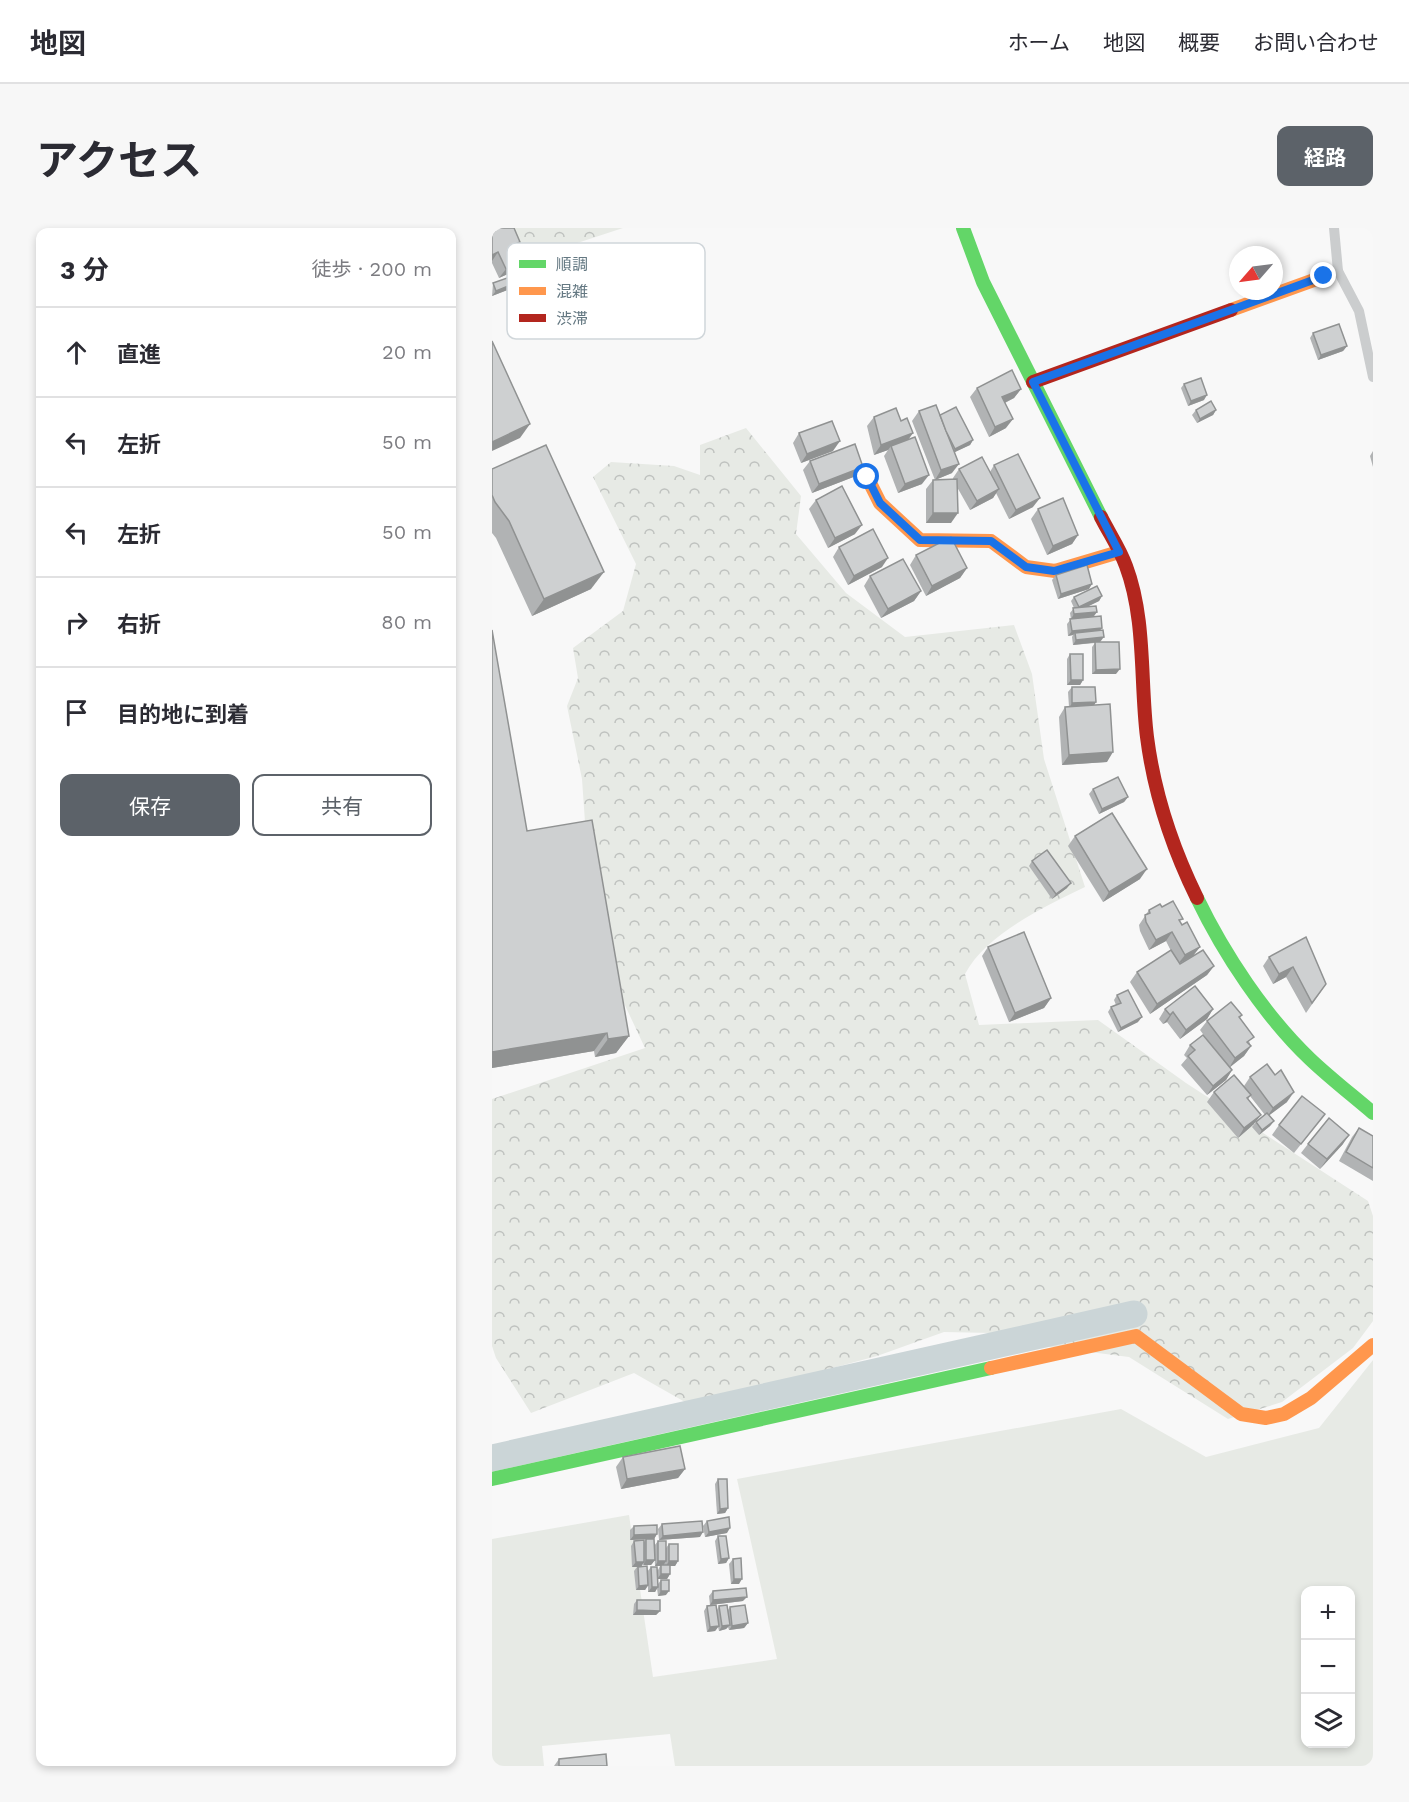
<!DOCTYPE html>
<html lang="ja">
<head>
<meta charset="utf-8">
<style>
	body { margin:0; font-family:"Work Sans","Noto Sans JP",sans-serif; background:#f7f7f7; color:#2b2b33 }
	.controls { position:absolute; right:18px; bottom:18px; display:grid; overflow:hidden; border-radius:12px; box-shadow:0 3px 9px #0003 }
	.controls button { width:54px; height:54px; display:grid; place-items:center; padding:0; border:0; border-bottom:2px solid #e1e1e2; background:#fff; color:#2b2b33; font:30px sans-serif }
	.compass { position:absolute; left:737px; top:18px; width:54px; height:54px; border-radius:50%; background:#fff; box-shadow:0 3px 9px #0003; rotate:242deg }
	.stop { position:absolute; width:18px; height:18px; margin:-14px; border:4px solid #1a73e8; border-radius:50%; background:#fff }
	.stop.end { background:#1a73e8; border-color:#fff; box-shadow:0 2px 6px #0008 }
	.list { margin:0; padding:0; list-style:none }
	h2 { display:flex; justify-content:space-between; align-items:center; height:78px; margin:0; padding:0 24px; font-size:26px }
	h2 small { font-size:20px; font-weight:400; color:#7c7c81 }
	.list li { display:grid; grid-template-columns:39px 1fr auto; gap:18px; align-items:center; box-sizing:border-box; height:90px; padding:0 24px; border-top:2px solid #e1e1e2 }
	.list b { display:block; font-size:22px; white-space:nowrap }
	.list em { font-size:20px; font-style:normal; color:#7c7c81 }
	.actions { display:flex; gap:12px; padding:18px 24px }
	.actions a { flex:1; padding:14px 0; border:2px solid #5c6269; border-radius:12px; text-align:center; font-size:21px; color:#5c6269 }
	.actions .main { background:#5c6269; color:#fff }
	.icon { flex:none; width:33px; height:33px; fill:none; stroke:currentColor; stroke-width:2; stroke-linecap:round; stroke-linejoin:round }
	.map { position:relative; flex:none; width:881px; height:1538px; overflow:hidden; border-radius:12px }
	header { display:flex; align-items:center; gap:36px; box-sizing:border-box; height:84px; padding:0 30px; background:#fff; border-bottom:2px solid #e1e1e2 }
	header strong { font-size:28px }
	nav { display:flex; gap:33px; margin-inline-start:auto; font-size:21px }
	.intro { display:flex; align-items:center; justify-content:space-between; box-sizing:border-box; height:144px; padding:0 36px }
	h1 { margin:0; font-size:42px }
	.button { padding:15px 27px; border-radius:12px; background:#5c6269; color:#fff; font-size:21px; font-weight:700 }
	main { display:flex; gap:36px; padding:0 36px }
	aside { flex:1; background:#fff; border-radius:12px; box-shadow:0 3px 9px #0003 }
	.map>svg:first-child { display:block }
	.green { fill:#e7eae5; fill-rule:evenodd }
	.forest { fill:url(#forest-crowns) }
	.lines { fill:none; stroke-linecap:round; stroke-linejoin:round }
	.canal { stroke:#cbd5d7; stroke-width:27 }
	.lane { stroke:#cbcdce; stroke-width:10 }
	.fast { stroke:#63d668; stroke-width:14 }
	.slow { stroke:#ff974d; stroke-width:14 }
	.jam { stroke:#b3261e; stroke-width:14 }
	.wall { fill:#b1b3b4 }
	.shaded-wall { fill:#909292 }
	.building { fill:#ced0d1; stroke:#909292; stroke-width:1.5 }
	.route { stroke:#1a73e8; stroke-width:8 }
	.key { fill:#fff; stroke:#d0d6da; stroke-width:1.5 }
	.key-label { font-size:16px; fill:#647882 }
</style>
</head>
<body>
<header>
<strong>地図</strong>
<nav><a>ホーム</a><a>地図</a><a>概要</a><a>お問い合わせ</a></nav>
</header>
<div class="intro"><h1>アクセス</h1><a class="button">経路</a></div>
<main>
<aside>
<h2>3 分<small>徒歩 · 200 m</small></h2>
<ul class="list">
<li><svg class="icon" aria-label="ahead" viewBox="0 0 24 24"><path d="M12 20V5M6 11l6-6 6 6"/></svg><div><b>直進</b></div><em>20 m</em></li>
<li><svg class="icon" aria-label="left" viewBox="0 0 24 24"><path d="M17 20v-9H6M10 6l-5 5 5 5"/></svg><div><b>左折</b></div><em>50 m</em></li>
<li><svg class="icon" aria-label="left" viewBox="0 0 24 24"><path d="M17 20v-9H6M10 6l-5 5 5 5"/></svg><div><b>左折</b></div><em>50 m</em></li>
<li><svg class="icon" aria-label="right" viewBox="0 0 24 24"><path d="M7 20v-9h11M14 6l5 5-5 5"/></svg><div><b>右折</b></div><em>80 m</em></li>
<li><svg class="icon" aria-label="arrive" viewBox="0 0 24 24"><path d="M6 21V4h12l-3 4 3 4H6"/></svg><div><b>目的地に到着</b></div></li>
</ul>
<div class="actions"><a class="main">保存</a><a>共有</a></div>
</aside>
<div class="map">
<svg width="881" height="1538" viewBox="0 0 881 1538">
	<defs>
		<pattern id="forest-crowns" width="20" height="18" patternUnits="userSpaceOnUse" patternTransform="scale(1.5)"><rect width="20" height="18" fill="#e7eae5"/><path d="M2 6a3 3 0 1 1 6 0M12 15a3 3 0 1 1 6 0" fill="none" stroke="#bfc2bf"/></pattern>
	</defs>
	<rect width="100%" height="100%" fill="#f8f8f8"/>
	<!-- green -->
	<path class="green" d="M 881,1132 L 881,1538 L 183,1538 L 178,1506 L 50,1518 L 52,1538 L 0,1538 L 0,1311 L 137,1287 L 161,1449 L 285,1431 L 245,1251 L 629,1181 L 714,1229 L 827,1200 ZM 814,1362 L 858,1362 L 858,1516 L 814,1516 Z"/>
	<!-- forest -->
	<g class="forest">
		<polygon points="16,0 131,0 67,21 44,44"/>
		<path d="M 254,200 L 309,268 L 304,306 L 354,365 L 413,409 L 522,397 L 540,446 L 552,531 L 593,659 C 554,678 494,706 473,746 L 487,797 L 606,792 L 694,855 L 876,973 L 881,988 L 881,1093 L 861,1120 L 790,1174 L 736,1191 L 637,1129 L 535,1116 L 500,1105 L 452,1104 L 385,1128 L 200,1178 L 142,1145 L 39,1185 L 4,1130 L 0,1118 L 0,871 L 153,820 L 101,709 L 90,551 L 75,478 L 86,450 L 81,420 L 131,383 L 144,336 L 101,249 L 119,234 L 182,238 L 208,247 L 208,217 Z"/>
	</g>
	<g class="lines">
		<!-- canal -->
		<polyline class="canal" points="0,1230 642,1086"/>
		<!-- lane -->
		<g class="lane">
			<polyline points="842,0 846,43"/>
			<polyline points="838,46 846,43 867,83 881,149"/>
		</g>
		<!-- fast -->
		<g class="fast">
			<polyline points="471,0 491,54 609,289"/>
			<path d="M 705,670 C 732,726 773,788 818,831 C 838,850 860,867 881,885"/>
			<polyline points="0,1251 499,1140"/>
		</g>
		<!-- slow -->
		<g class="slow">
			<polyline points="739,82 833,48"/>
			<polyline points="375,249 388,275 428,312 499,313 534,339 563,343 627,324"/>
			<polyline points="499,1140 644,1108 749,1186 774,1190 792,1186 819,1170 881,1117"/>
		</g>
		<!-- jam -->
		<g class="jam">
			<polyline points="541,154 739,82"/>
			<path d="M 609,289 C 617,305 628,321 634,338 C 654,391 648,453 655,509 C 662,564 681,621 705,670"/>
		</g>
	</g>
	<!-- wall -->
	<g class="wall">
		<polygon points="0,0 25,19 25,42 7,50 0,35"/>
		<polygon points="1,55 21,56 18,61 0,68"/>
		<polygon points="821,105 855,118 851,123 826,132 818,110"/>
		<polygon points="692,156 712,172 696,178 689,160"/>
		<polygon points="485,160 529,161 522,170 513,175 514,200 497,209 478,169"/>
		<polygon points="704,182 724,182 721,187 705,195 700,187"/>
		<polygon points="427,183 448,187 481,212 478,217 462,224 460,245 443,252 461,251 461,250 467,241 498,244 502,237 541,279 517,291 504,265 501,270 478,282 465,259 459,295 434,295 434,261 441,252 443,252 420,193"/>
		<polygon points="382,189 416,212 430,256 406,265 392,228 396,222 382,227 375,198"/>
		<polygon points="307,205 341,223 309,235 301,215"/>
		<polygon points="881,223 881,239 878,228"/>
		<polygon points="318,233 364,248 320,265 311,242"/>
		<polygon points="0,241 99,361 40,388 4,310 0,305"/>
		<polygon points="324,272 363,306 336,320 317,281"/>
		<polygon points="546,281 586,307 580,316 555,327 539,291"/>
		<polygon points="347,319 390,339 356,357 341,329"/>
		<polygon points="424,327 475,340 468,350 434,368 418,337"/>
		<polygon points="564,347 597,361 566,371 560,352"/>
		<polygon points="378,348 429,363 422,373 389,390 372,358"/>
		<polygon points="610,368 607,373 595,379 605,384 602,388 610,400 608,402 608,414 624,446 600,446 600,419 603,415 581,417 580,409 581,407 576,408 575,396 579,391 578,385 582,380 579,373 582,369"/>
		<polygon points="0,402 35,603 137,808 124,825 103,829 102,823 0,840"/>
		<polygon points="578,426 591,452 588,457 575,457 575,431"/>
		<polygon points="580,459 604,474 602,477 615,534 570,537 567,489 573,479 577,479 576,464"/>
		<polygon points="601,561 636,569 632,574 607,586 597,566"/>
		<polygon points="583,608 648,651 611,674 576,618"/>
		<polygon points="540,633 575,660 560,671 537,638"/>
		<polygon points="670,679 688,694 702,728 722,738 715,747 658,786 638,754 645,744 679,723 674,713 657,722 648,703 647,697 657,682"/>
		<polygon points="814,709 834,756 814,785 794,749 781,756 771,738 777,729"/>
		<polygon points="496,719 559,770 552,780 517,794 490,728"/>
		<polygon points="625,767 646,794 626,804 616,784 619,779 624,777 622,772"/>
		<polygon points="673,781 721,781 715,791 688,811 675,794 671,796 667,791"/>
		<polygon points="750,787 748,790 759,818 752,828 737,839 740,842 734,852 715,867 689,837 695,830 692,827 698,817 722,821 708,802 715,793"/>
		<polygon points="758,849 795,874 777,887 782,893 778,898 767,907 760,899 764,894 773,887 758,868 756,872 762,896 746,910 715,874 722,864 752,858"/>
		<polygon points="833,886 802,925 780,907 787,897"/>
		<polygon points="867,900 881,908 881,953 847,933 860,909"/>
		<polygon points="816,916 851,916 828,941 809,925"/>
		<polygon points="131,1229 193,1241 186,1250 129,1261 124,1239"/>
		<polygon points="226,1251 236,1280 233,1285 225,1286 223,1256"/>
		<polygon points="215,1293 235,1305 213,1309 211,1298"/>
		<polygon points="170,1296 208,1309 167,1312 166,1301"/>
		<polygon points="142,1298 165,1306 162,1311 163,1332 159,1337 151,1336 149,1338 155,1344 159,1339 166,1342 168,1338 163,1338 162,1318 166,1313 174,1320 177,1316 186,1333 183,1338 178,1338 178,1346 175,1351 166,1351 166,1356 169,1352 174,1367 166,1368 165,1360 163,1364 156,1364 156,1358 153,1362 144,1362 142,1343 145,1339 140,1339 139,1318 142,1313 152,1314 154,1311 138,1312 138,1302"/>
		<polygon points="226,1308 237,1330 234,1335 226,1336 223,1313"/>
		<polygon points="241,1331 247,1356 239,1356 237,1336"/>
		<polygon points="221,1363 251,1373 218,1377 217,1368"/>
		<polygon points="145,1372 168,1383 164,1387 141,1387 142,1376"/>
		<polygon points="215,1378 225,1382 227,1378 236,1382 238,1379 256,1395 252,1400 237,1402 236,1399 234,1401 227,1403 226,1399 223,1403 215,1404 212,1383"/>
		<polygon points="67,1531 115,1538 62,1538"/>
	</g>
	<!-- shaded-wall -->
	<g class="shaded-wall">
		<polygon points="6,24 0,33 0,27"/>
		<polygon points="31,33 25,42 7,50 14,41"/>
		<polygon points="21,56 18,61 0,68 4,63"/>
		<polygon points="855,118 851,123 826,132 829,127"/>
		<polygon points="529,161 522,170 504,179 510,169"/>
		<polygon points="715,167 712,172 696,178 699,173"/>
		<polygon points="724,182 721,187 705,195 708,191"/>
		<polygon points="521,191 514,200 497,209 503,199"/>
		<polygon points="38,196 28,210 0,223 0,214"/>
		<polygon points="421,205 414,215 399,218 396,222 382,227 389,217"/>
		<polygon points="481,212 478,217 459,226 463,221"/>
		<polygon points="348,213 341,223 309,235 315,226"/>
		<polygon points="467,236 460,245 443,252 449,242"/>
		<polygon points="371,239 364,248 320,265 327,256"/>
		<polygon points="437,247 430,256 406,265 413,256"/>
		<polygon points="507,261 501,270 478,282 485,273"/>
		<polygon points="548,270 541,279 517,291 524,282"/>
		<polygon points="441,285 466,285 459,295 434,295"/>
		<polygon points="370,297 363,306 336,320 343,310"/>
		<polygon points="586,307 580,316 555,327 561,318"/>
		<polygon points="396,330 390,339 356,357 362,348"/>
		<polygon points="475,340 468,350 434,368 440,358"/>
		<polygon points="112,344 99,361 40,388 52,371"/>
		<polygon points="600,356 597,361 566,371 569,366"/>
		<polygon points="429,363 422,373 389,390 396,381"/>
		<polygon points="610,368 607,373 584,384 587,379"/>
		<polygon points="605,384 601,389 579,391 582,386"/>
		<polygon points="610,400 606,405 583,405 581,407 576,408 580,403"/>
		<polygon points="612,409 608,414 581,417 584,412"/>
		<polygon points="628,441 624,446 600,446 604,442"/>
		<polygon points="579,452 591,452 588,457 575,457"/>
		<polygon points="604,474 601,479 577,480 580,475"/>
		<polygon points="621,524 615,534 570,537 577,527"/>
		<polygon points="636,569 632,574 607,586 610,581"/>
		<polygon points="655,641 648,651 611,674 617,664"/>
		<polygon points="579,655 575,660 560,671 564,666"/>
		<polygon points="680,704 674,713 657,722 664,712"/>
		<polygon points="708,719 701,728 686,736 693,727"/>
		<polygon points="722,738 715,747 658,786 665,776"/>
		<polygon points="801,739 794,749 781,756 787,746"/>
		<polygon points="559,770 552,780 517,794 523,785"/>
		<polygon points="721,781 715,791 688,811 694,802"/>
		<polygon points="681,784 675,794 671,796 678,787"/>
		<polygon points="650,789 646,794 626,804 629,800"/>
		<polygon points="115,805 102,823 0,840 0,824"/>
		<polygon points="137,808 124,825 103,829 116,811"/>
		<polygon points="759,818 752,828 737,840 743,830"/>
		<polygon points="740,842 734,852 715,867 721,858"/>
		<polygon points="802,864 795,874 775,889 781,880"/>
		<polygon points="769,887 762,896 746,910 752,900"/>
		<polygon points="782,893 778,898 767,907 770,902"/>
		<polygon points="857,907 851,916 828,941 835,931"/>
		<polygon points="193,1241 186,1250 129,1261 135,1251"/>
		<polygon points="236,1280 233,1285 225,1286 228,1281"/>
		<polygon points="238,1300 235,1305 213,1309 217,1304"/>
		<polygon points="211,1304 208,1309 167,1312 171,1308"/>
		<polygon points="165,1306 162,1311 138,1312 142,1307"/>
		<polygon points="237,1330 234,1335 226,1336 229,1331"/>
		<polygon points="154,1332 163,1332 159,1337 151,1337"/>
		<polygon points="166,1333 174,1333 171,1338 163,1338"/>
		<polygon points="177,1333 186,1333 183,1338 174,1338"/>
		<polygon points="144,1334 152,1334 149,1339 140,1339"/>
		<polygon points="169,1346 178,1346 175,1351 165,1351"/>
		<polygon points="242,1351 250,1351 247,1356 239,1356"/>
		<polygon points="156,1357 153,1362 144,1362 147,1358"/>
		<polygon points="160,1359 166,1359 163,1364 156,1364"/>
		<polygon points="169,1363 177,1363 174,1367 166,1368"/>
		<polygon points="255,1369 251,1373 218,1377 221,1372"/>
		<polygon points="145,1382 168,1383 164,1387 141,1387"/>
		<polygon points="256,1395 252,1400 237,1402 240,1398"/>
		<polygon points="238,1397 234,1401 227,1403 230,1398"/>
		<polygon points="227,1398 223,1403 215,1404 218,1399"/>
	</g>
	<!-- building -->
	<g class="building">
		<polygon points="0,0 22,0 28,14 23,16 31,33 14,41 6,24 0,27"/>
		<polygon points="18,49 21,56 4,63 1,55"/>
		<polygon points="847,96 855,118 829,127 821,105"/>
		<polygon points="0,113 38,196 0,214"/>
		<polygon points="520,142 529,161 510,169 521,191 503,199 485,160"/>
		<polygon points="709,150 715,167 699,173 692,156"/>
		<polygon points="719,173 724,182 708,191 704,182"/>
		<polygon points="444,177 467,236 449,242 427,183"/>
		<polygon points="464,179 481,212 463,221 454,203 448,187"/>
		<polygon points="404,180 409,193 415,190 421,205 389,217 382,189"/>
		<polygon points="340,193 348,213 315,226 307,205"/>
		<polygon points="423,209 437,247 413,256 399,218"/>
		<polygon points="363,216 371,239 327,256 318,233"/>
		<polygon points="54,217 112,344 52,371 17,293 3,274 0,267 0,241"/>
		<polygon points="526,226 548,270 524,282 502,237"/>
		<polygon points="490,229 507,261 485,273 467,241"/>
		<polygon points="465,251 466,285 441,285 441,252"/>
		<polygon points="350,258 370,297 343,310 324,272"/>
		<polygon points="571,270 586,307 561,318 546,281"/>
		<polygon points="381,301 396,330 362,348 347,319"/>
		<polygon points="459,309 475,340 440,358 424,327"/>
		<polygon points="411,331 429,363 396,381 378,348"/>
		<polygon points="595,337 600,356 569,366 564,347"/>
		<polygon points="605,358 610,368 587,379 582,369"/>
		<polygon points="604,378 605,384 582,386 581,380"/>
		<polygon points="609,388 610,400 580,403 578,391"/>
		<polygon points="0,402 35,603 100,592 137,808 116,811 115,805 0,824"/>
		<polygon points="611,402 612,409 584,412 583,405"/>
		<polygon points="603,414 627,414 628,441 604,442"/>
		<polygon points="578,426 591,426 591,452 579,452"/>
		<polygon points="580,459 603,459 604,474 580,475"/>
		<polygon points="618,476 621,524 577,527 573,479"/>
		<polygon points="626,549 636,569 610,581 601,561"/>
		<polygon points="620,585 655,641 617,664 583,608"/>
		<polygon points="555,622 579,655 564,666 540,633"/>
		<polygon points="681,673 691,691 687,692 690,697 695,694 708,719 693,727 680,704 664,712 654,694 653,687 658,685 657,682 668,676 670,679"/>
		<polygon points="532,704 559,770 523,785 496,719"/>
		<polygon points="814,709 834,756 820,775 801,739 787,746 777,729"/>
		<polygon points="679,722 688,736 711,722 722,738 665,776 645,744"/>
		<polygon points="703,758 721,781 694,802 681,784 678,787 673,781"/>
		<polygon points="636,762 650,789 629,800 619,779 629,775 625,767"/>
		<polygon points="739,774 750,787 747,789 762,809 755,814 759,818 743,830 715,793"/>
		<polygon points="711,807 740,842 721,858 696,828 703,822 698,817"/>
		<polygon points="775,836 783,847 789,842 802,864 781,880 758,849"/>
		<polygon points="742,847 759,867 755,870 769,887 752,900 722,864"/>
		<polygon points="810,868 833,886 809,916 787,897"/>
		<polygon points="775,885 782,893 770,902 764,894"/>
		<polygon points="837,890 857,907 835,931 816,916"/>
		<polygon points="867,900 881,908 881,940 854,924"/>
		<polygon points="188,1218 193,1241 135,1251 131,1229"/>
		<polygon points="226,1251 235,1251 236,1280 228,1281"/>
		<polygon points="237,1289 238,1300 217,1304 215,1293"/>
		<polygon points="210,1293 211,1304 171,1308 170,1296"/>
		<polygon points="165,1297 165,1306 142,1307 142,1298"/>
		<polygon points="226,1308 234,1308 237,1330 229,1331"/>
		<polygon points="154,1311 162,1311 163,1332 154,1332"/>
		<polygon points="152,1312 152,1334 144,1334 142,1313"/>
		<rect x="166" y="1313" width="8" height="20"/>
		<rect x="177" y="1316" width="9" height="17"/>
		<polygon points="249,1330 250,1351 242,1351 241,1331"/>
		<rect x="169" y="1337" width="9" height="9"/>
		<polygon points="155,1338 156,1357 147,1358 146,1339"/>
		<polygon points="159,1339 165,1339 166,1359 160,1359"/>
		<rect x="169" y="1352" width="8" height="11"/>
		<polygon points="254,1360 255,1369 221,1372 221,1363"/>
		<polygon points="145,1372 168,1372 168,1383 145,1382"/>
		<polygon points="224,1377 227,1398 218,1399 215,1378"/>
		<polygon points="235,1377 238,1397 230,1398 227,1378"/>
		<polygon points="253,1377 256,1395 240,1398 238,1379"/>
		<polygon points="114,1526 115,1538 67,1538 67,1531"/>
	</g>
	<g class="lines">
		<!-- route -->
		<polyline class="route" points="375,249 388,275 428,312 499,313 534,339 562,343 627,324 541,154 832,48"/>
	</g>
	<!-- legend -->
	<rect x="15" y="15" width="198" height="96" rx="9" class="key"/>
	<rect x="27" y="32" width="27" height="8" fill="#63d668"/>
	<rect x="27" y="59" width="27" height="8" fill="#ff974d"/>
	<rect x="27" y="86" width="27" height="8" fill="#b3261e"/>
	<g class="key-label">
		<text x="64" y="42">順調</text>
		<text x="64" y="69">混雑</text>
		<text x="64" y="96">渋滞</text>
	</g>
</svg>
<div class="controls">
<button>+</button>
<button>−</button>
<button><svg class="icon" aria-label="layers" viewBox="0 0 24 24"><path d="M12 4l9 5-9 5-9-5zM3 14l9 5 9-5"/></svg></button>
</div>
<svg class="compass" viewBox="-18 -18 36 36"><path d="M0-13l5 13h-10z" fill="#e53935"/><path d="M0 13l5-13h-10z" fill="#7c7c81"/></svg>
<div class="stop" style="left:375px;top:249px"></div>
<div class="stop end" style="left:832px;top:48px"></div>
</div>
</main>
</body>
</html>
